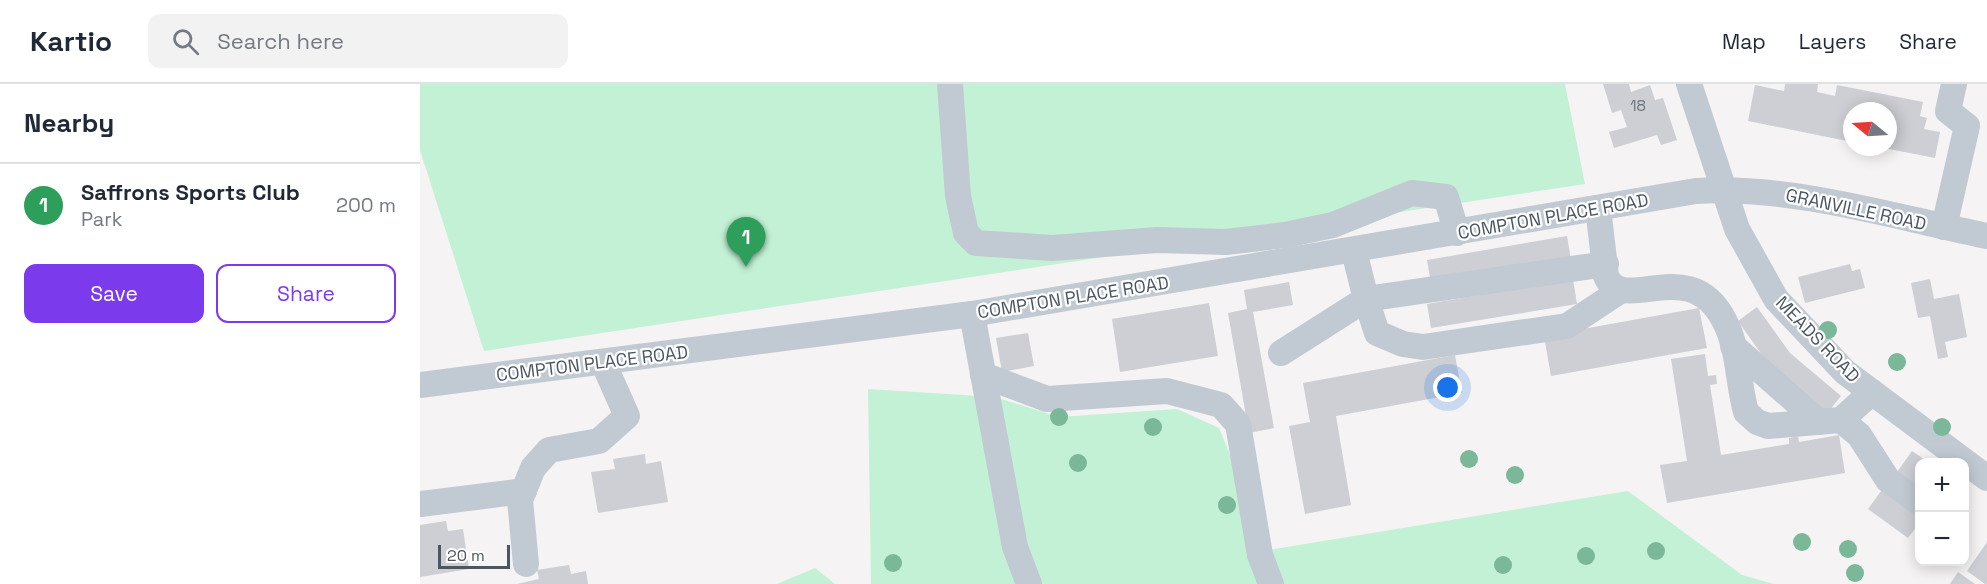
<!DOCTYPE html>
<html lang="en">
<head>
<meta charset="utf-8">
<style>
	body { margin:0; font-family:"Space Grotesk",sans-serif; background:#f2f2f3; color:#1f2937 }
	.controls { position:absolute; right:18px; bottom:18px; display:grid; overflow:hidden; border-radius:12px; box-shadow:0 3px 15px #0003 }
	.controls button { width:54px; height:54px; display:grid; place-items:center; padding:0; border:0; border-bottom:2px solid #e0e1e3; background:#fff; color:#1f2937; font:30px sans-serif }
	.compass { position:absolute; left:1423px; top:18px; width:54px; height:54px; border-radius:50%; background:#fff; box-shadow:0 3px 15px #0003; rotate:288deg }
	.scale { position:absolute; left:18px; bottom:15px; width:72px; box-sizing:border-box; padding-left:6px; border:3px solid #4a5661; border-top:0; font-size:16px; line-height:21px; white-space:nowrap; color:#4a5661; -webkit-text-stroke:4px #fff; paint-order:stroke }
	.you { position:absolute; left:1028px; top:304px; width:21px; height:21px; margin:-15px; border:4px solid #fff; border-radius:50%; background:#1a73e8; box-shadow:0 0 0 9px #1a73e833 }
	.badge { display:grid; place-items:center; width:39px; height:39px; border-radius:50%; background:#7c3aed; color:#fff; font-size:20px; font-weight:700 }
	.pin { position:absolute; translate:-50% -50px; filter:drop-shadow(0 2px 3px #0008) }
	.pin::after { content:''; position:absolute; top:32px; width:21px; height:18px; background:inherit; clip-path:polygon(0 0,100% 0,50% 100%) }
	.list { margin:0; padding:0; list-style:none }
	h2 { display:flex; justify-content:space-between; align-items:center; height:78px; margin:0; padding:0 24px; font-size:26px }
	h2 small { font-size:20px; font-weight:400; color:#747a83 }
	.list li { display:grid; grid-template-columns:39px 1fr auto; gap:18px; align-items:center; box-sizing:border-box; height:84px; padding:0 24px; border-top:2px solid #e0e1e3 }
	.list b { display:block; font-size:22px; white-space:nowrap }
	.list p { margin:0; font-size:20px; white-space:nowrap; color:#747a83 }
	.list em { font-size:20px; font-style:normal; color:#747a83 }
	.actions { display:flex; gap:12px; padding:18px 24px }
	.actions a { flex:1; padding:14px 0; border:2px solid #7c3aed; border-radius:12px; text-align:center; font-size:21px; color:#7c3aed }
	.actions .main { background:#7c3aed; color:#fff }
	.icon { flex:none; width:33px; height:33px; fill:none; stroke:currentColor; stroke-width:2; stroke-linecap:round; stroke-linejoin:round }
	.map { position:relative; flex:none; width:1567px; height:500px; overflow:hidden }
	header { display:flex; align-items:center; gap:36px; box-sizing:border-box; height:84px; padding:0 30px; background:#fff; border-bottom:2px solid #e0e1e3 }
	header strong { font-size:28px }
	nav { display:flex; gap:33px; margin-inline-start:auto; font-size:21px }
	.search { width:420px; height:54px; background:#f2f2f3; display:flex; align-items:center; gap:15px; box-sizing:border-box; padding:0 21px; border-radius:12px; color:#747a83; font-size:22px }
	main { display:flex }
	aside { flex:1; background:#fff }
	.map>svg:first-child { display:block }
	.green { fill:#c3f1d5 }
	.building { fill:#cdcfd5 }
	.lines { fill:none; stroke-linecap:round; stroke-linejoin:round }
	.minor { stroke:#c1cad2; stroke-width:26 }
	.tree { fill:#7bb799 }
	.labels { text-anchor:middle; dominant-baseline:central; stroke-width:4.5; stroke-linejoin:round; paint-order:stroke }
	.number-label { font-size:15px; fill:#6b747e }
	.street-label { font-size:18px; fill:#4a5661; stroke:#fff }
</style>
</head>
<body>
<header>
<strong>Kartio</strong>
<div class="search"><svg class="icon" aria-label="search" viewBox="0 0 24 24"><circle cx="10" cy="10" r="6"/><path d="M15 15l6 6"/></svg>Search here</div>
<nav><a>Map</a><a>Layers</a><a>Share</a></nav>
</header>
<main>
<aside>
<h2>Nearby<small></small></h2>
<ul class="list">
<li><span class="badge" style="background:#2e9e5b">1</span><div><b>Saffrons Sports Club</b><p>Park</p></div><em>200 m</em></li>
</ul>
<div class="actions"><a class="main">Save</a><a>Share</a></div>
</aside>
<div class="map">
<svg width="1567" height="500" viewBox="0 0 1567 500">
	<rect width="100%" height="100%" fill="#f5f3f3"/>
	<!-- green -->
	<g class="green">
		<polygon points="0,0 1145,0 1165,100 64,267 0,66"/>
		<polygon points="448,305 575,313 639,333 757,325 799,344 849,466 1208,407 1322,491 1354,500 451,500"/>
		<polygon points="395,484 415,500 357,500"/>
	</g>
	<!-- building -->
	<g class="building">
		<polygon points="1183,0 1209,0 1211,8 1230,1 1235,16 1243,14 1257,56 1241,61 1237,51 1194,64 1189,48 1207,43 1201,26 1192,29"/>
		<polygon points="1365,0 1398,0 1397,8 1415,12 1417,1 1503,18 1500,32 1507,34 1504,45 1520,48 1515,74 1464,64 1468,63 1468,27 1432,27 1432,58 1328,37 1335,1 1364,7"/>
		<polygon points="1147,152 1151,176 1011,200 1007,176"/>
		<polygon points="1430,180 1432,187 1440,185 1445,204 1385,219 1378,193"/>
		<polygon points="1153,195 1157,220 1011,244 1007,220"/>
		<polygon points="1510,195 1514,215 1539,210 1547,253 1525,258 1528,273 1518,275 1510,232 1498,234 1491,199"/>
		<polygon points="869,198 873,221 833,228 854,344 829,349 808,229 827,225 824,206"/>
		<polygon points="789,219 798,272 700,288 692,235"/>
		<polygon points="1337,223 1370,269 1421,312 1409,327 1401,327 1354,288 1318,237"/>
		<polygon points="1279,224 1287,264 1131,292 1124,252"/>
		<polygon points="608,249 614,282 582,288 576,254"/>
		<polygon points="1285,270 1288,292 1296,291 1297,300 1290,301 1301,371 1369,360 1369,354 1378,352 1379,358 1419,351 1425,389 1247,419 1240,381 1267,377 1251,275"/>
		<polygon points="1035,271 1042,309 916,332 931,421 885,430 869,342 890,338 883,299"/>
		<polygon points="1492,367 1508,378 1500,378 1500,404 1477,388"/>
		<polygon points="225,370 226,380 241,377 248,418 178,429 171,388 195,385 193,375"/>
		<polygon points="1464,403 1500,428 1500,438 1488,454 1448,425"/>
		<polygon points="26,437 28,447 43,445 49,485 0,493 0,441"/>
		<polygon points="1567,458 1567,500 1565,500 1547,487"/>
		<polygon points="149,481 151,490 166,487 168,500 97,500 119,495 117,486"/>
		<polygon points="1538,488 1555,500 1530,500"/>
	</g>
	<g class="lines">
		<!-- minor -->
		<g class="minor">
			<polyline points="530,0 538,112 546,149 556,159 632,164 737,156 806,158 865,151 913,141 992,109 1026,113 1037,149"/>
			<polyline points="1269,0 1317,145 1356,215 1425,288 1567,394"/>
			<path d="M 1178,124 L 1186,192 C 1203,233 1270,167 1305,238 C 1319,265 1318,300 1326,328 L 1337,338 L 1348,342 L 1421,336 L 1452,308"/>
			<polyline points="1524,143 1547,42 1528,27 1534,0"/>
			<polyline points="934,167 946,215 1186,180"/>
			<polyline points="552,230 595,463 609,500"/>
			<polyline points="1313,262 1399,338"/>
			<polyline points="861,269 946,215 957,249 983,260 1003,263 1147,242 1200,207"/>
			<polyline points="563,291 627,315 747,307 801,321 818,340 840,471 851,500"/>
			<path d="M 0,301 L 552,230 L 1276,107 C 1371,101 1475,133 1567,152"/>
			<polyline points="1421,336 1439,351 1468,396 1500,419"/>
			<polyline points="0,420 104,407"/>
			<polyline points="106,480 100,416 113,384 129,366 179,357 207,332 183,278"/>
		</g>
	</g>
	<!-- trees -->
	<g class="tree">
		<circle cx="1408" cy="246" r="9"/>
		<circle cx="1477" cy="278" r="9"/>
		<circle cx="639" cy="333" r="9"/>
		<circle cx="733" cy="343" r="9"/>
		<circle cx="1522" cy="343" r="9"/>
		<circle cx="1049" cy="375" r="9"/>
		<circle cx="658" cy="379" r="9"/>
		<circle cx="1095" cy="391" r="9"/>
		<circle cx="807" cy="421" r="9"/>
		<circle cx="1382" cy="458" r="9"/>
		<circle cx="1428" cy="465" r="9"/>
		<circle cx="1236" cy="467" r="9"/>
		<circle cx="1166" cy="472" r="9"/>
		<circle cx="473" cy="479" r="9"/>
		<circle cx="1083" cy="481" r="9"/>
		<circle cx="1435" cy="489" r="9"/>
	</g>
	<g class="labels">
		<!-- number labels -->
		<g class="number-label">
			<text x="1218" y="21">18</text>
		</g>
		<!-- street labels -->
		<g class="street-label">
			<text transform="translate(1436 125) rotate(12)">GRANVILLE ROAD</text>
			<text transform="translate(1133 132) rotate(-10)">COMPTON PLACE ROAD</text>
			<text transform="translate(653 213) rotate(-9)">COMPTON PLACE ROAD</text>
			<text transform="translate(1398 255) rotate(46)">MEADS ROAD</text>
			<text transform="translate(172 279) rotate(-7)">COMPTON PLACE ROAD</text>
		</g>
	</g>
</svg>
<div class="controls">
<button>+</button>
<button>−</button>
</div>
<svg class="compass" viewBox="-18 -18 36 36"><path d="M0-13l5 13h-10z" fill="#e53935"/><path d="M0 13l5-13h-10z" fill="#747a83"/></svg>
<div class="scale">20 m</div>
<div class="you"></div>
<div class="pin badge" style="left:326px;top:183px;background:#2e9e5b">1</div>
</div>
</main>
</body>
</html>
